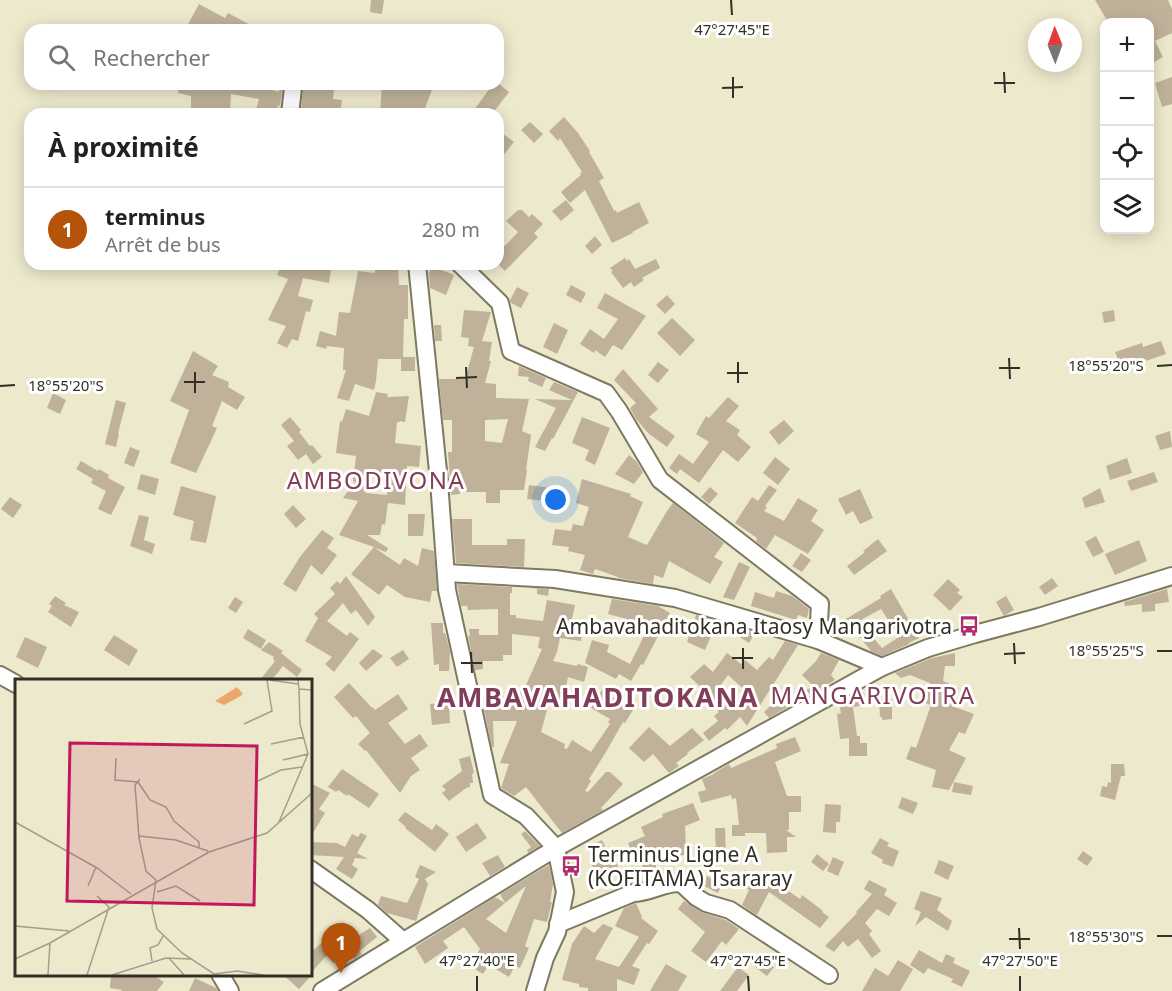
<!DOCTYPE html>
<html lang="fr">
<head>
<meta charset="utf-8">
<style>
	body { margin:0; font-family:"Noto Sans",sans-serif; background:#f6f6f6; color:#222 }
	.controls { position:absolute; right:18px; top:18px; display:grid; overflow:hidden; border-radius:12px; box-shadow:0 3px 15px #0003 }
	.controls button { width:54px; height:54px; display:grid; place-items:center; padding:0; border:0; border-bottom:2px solid #e0e0e0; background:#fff; color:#222; font:30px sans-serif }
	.compass { position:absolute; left:1028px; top:18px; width:54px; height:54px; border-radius:50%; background:#fff; box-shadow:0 3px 15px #0003; rotate:359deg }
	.you { position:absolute; left:556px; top:500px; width:21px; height:21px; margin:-15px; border:4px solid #fff; border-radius:50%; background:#1a73e8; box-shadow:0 0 0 9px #1a73e833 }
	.badge { display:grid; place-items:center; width:39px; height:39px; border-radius:50%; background:#b45309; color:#fff; font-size:20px; font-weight:700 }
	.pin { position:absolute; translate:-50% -50px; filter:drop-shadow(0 2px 3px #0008) }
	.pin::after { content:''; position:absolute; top:32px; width:21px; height:18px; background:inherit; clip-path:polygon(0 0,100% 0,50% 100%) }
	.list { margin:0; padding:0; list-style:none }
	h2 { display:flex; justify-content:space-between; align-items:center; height:78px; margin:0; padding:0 24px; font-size:26px }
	h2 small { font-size:20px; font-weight:400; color:#767676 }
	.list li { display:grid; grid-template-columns:39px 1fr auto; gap:18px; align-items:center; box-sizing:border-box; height:84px; padding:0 24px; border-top:2px solid #e0e0e0 }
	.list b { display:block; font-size:22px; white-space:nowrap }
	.list p { margin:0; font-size:20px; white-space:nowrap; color:#767676 }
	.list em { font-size:20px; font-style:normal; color:#767676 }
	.icon { flex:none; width:33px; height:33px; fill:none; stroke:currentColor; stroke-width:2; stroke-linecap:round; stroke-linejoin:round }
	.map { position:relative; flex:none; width:1172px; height:991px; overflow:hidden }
	.search { position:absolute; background:#fff; box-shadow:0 3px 15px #0003; left:24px; top:24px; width:480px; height:66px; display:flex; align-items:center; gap:15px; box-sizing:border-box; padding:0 21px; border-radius:18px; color:#767676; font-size:22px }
	.panel { position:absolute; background:#fff; box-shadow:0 3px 15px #0003; left:24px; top:108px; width:480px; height:162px; border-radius:18px }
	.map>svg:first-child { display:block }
	.building { fill:#c0b29a; fill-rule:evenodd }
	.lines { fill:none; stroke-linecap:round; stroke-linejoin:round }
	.minor-casing { stroke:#7d7a61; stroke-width:20 }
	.minor { stroke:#fff; stroke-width:16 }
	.ticks { fill:none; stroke:#323026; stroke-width:2 }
	.labels { text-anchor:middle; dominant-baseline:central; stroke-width:6; stroke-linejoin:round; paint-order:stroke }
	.poi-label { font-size:21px; fill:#323026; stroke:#fff; text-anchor:end }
	.quarter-label { font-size:24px; letter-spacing:1.5px; fill:#823d58; stroke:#fff }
	.district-label { font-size:27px; font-weight:bold; letter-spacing:1.5px; fill:#823d58; stroke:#fff }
	.inset-road { fill:none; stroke:#a29f8a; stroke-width:1.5 }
	.view { fill:#c2185b; fill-opacity:0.15; stroke:#c2185b; stroke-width:3 }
	.inset-edge { fill:none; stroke:#323026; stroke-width:3 }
	.ticks-label { font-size:15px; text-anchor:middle; fill:#323026; stroke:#fff; stroke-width:6; stroke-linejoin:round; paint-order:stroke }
</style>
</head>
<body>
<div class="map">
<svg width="1172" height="991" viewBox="0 0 1172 991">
	<rect width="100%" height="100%" fill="#ece9cd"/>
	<!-- building -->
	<g class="building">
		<polygon points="371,0 384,0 382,14 370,12"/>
		<polygon points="1095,0 1168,0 1172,9 1172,33 1155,41 1163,57 1149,65 1149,22 1108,22"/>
		<polygon points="199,4 225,18 228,13 260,30 198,30 188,24"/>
		<polygon points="1172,77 1172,104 1162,107 1155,83"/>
		<polygon points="180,84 249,84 279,92 280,84 283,84 280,106 278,105 276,114 255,114 259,99 231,94 230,114 217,114 217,108 191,108 191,96 178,93"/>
		<polygon points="382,84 434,84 423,114 380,114"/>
		<polygon points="493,84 499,84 509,92 492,114 471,114"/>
		<polygon points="303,85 334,90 333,99 342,100 340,114 317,114 317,113 301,110"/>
		<polygon points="564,117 578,133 590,151 589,152 604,178 599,181 614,211 616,210 617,213 639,202 649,223 632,232 633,233 612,243 585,190 570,203 561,192 581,175 580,173 582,172 560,138 558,141 549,131"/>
		<polygon points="530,122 543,134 534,143 521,130"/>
		<polygon points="498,130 514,142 498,162"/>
		<polygon points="566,200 574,210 561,221 552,211"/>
		<polygon points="518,210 522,210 529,217 532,214 543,224 534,233 538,237 505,271 498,264 498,240 505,246 518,232 506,221"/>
		<polygon points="595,236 602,245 592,254 585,246"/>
		<polygon points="625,258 627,261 629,259 635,269 656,259 660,268 642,278 644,280 634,287 631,282 623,288 611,272 613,271 610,268"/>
		<polygon points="293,264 332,264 329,283 303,278 298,296 313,300 310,312 306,311 298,341 292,339 287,348 277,343 286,326 268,320 288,279 277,275 281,266 291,270"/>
		<polygon points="375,264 398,264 399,285 408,285 408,319 404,319 403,357 415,357 415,371 401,371 401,359 378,359 376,381 374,390 355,384 349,401 337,398 346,370 343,370 344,348 327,346 326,349 316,346 320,331 336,336 339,312 350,313 358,271 375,273"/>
		<polygon points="432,266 454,275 446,295 430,288 429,273"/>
		<polygon points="571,285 586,293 581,303 566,295"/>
		<polygon points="517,287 529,293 521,308 511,303 510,300"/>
		<polygon points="605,293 646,316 622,350 613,345 605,357 595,350 594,353 580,344 590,329 604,339 618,319 597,308"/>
		<polygon points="667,295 675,304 665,314 656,305"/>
		<path d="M 464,310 L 491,312 L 482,341 L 492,342 L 489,361 L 491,361 L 485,383 L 496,384 L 496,398 L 529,399 L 522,431 L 531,435 L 526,470 L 527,470 L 524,490 L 500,490 L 500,503 L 486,503 L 486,492 L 460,492 L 460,494 L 451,495 L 448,452 L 452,452 L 452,420 L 443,420 L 439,379 L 465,379 L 474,347 L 468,346 L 469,338 L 461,337 ZM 508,419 L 502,443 L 485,441 L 485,420 Z"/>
		<polygon points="1114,310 1115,321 1104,323 1102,312"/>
		<polygon points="672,318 695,340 680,356 657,333"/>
		<polygon points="554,323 568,330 557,354 543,347"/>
		<polygon points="434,325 441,325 442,341 435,341"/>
		<polygon points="1161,341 1166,354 1134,365 1131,358 1119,362 1115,352 1142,343 1143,347"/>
		<polygon points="193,351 218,366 212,375 229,382 228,387 245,397 237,410 222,401 212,426 217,428 196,473 170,463 189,410 170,401"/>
		<polygon points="658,362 669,370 658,383 648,375"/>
		<polygon points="519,366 546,378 542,387 528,381 529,377 518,376"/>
		<polygon points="623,369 658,409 649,417 675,436 667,447 649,434 636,419 630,408 636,403 614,380"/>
		<polygon points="554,382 578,392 553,439 552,438 545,451 535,447 556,408 535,399 572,400 549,390"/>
		<path d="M 376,392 L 388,394 L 387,397 L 409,396 L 405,422 L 400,421 L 400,422 L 397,422 L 395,443 L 421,446 L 419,467 L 407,466 L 405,505 L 388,503 L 385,525 L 382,524 L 380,535 L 367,535 L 388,548 L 386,552 L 375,548 L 400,565 L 404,558 L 418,566 L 422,548 L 434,551 L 437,591 L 432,591 L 430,602 L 405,597 L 387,585 L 379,595 L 351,574 L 374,547 L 339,535 L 358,501 L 343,498 L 355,482 L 353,481 L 356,456 L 336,453 L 340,421 L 342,422 L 346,409 L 369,416 ZM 369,471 L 388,474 L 387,495 L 366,493 Z"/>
		<polygon points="53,393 66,400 60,414 47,408"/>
		<polygon points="728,397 739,406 726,421 740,430 737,435 751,447 738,462 723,450 699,483 680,469 677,474 669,468 679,454 693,464 709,442 696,434 706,416 709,418"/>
		<polygon points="116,400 126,403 118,433 119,433 116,447 105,444"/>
		<polygon points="290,417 301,430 299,432 310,446 312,445 322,457 313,464 306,454 298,460 287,446 294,441 281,425"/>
		<polygon points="582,417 610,428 595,465 585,460 589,450 572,443"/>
		<polygon points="784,420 794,431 779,445 769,432"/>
		<polygon points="1170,431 1172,447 1160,450 1155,436"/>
		<polygon points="130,447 140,451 134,467 124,463"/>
		<polygon points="629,455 636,461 643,472 634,484 615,474"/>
		<polygon points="775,457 790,469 778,485 763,473"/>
		<polygon points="1127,458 1132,473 1110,480 1106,466"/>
		<polygon points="81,461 98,471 99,469 109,475 108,478 125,487 111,515 98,509 106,491 91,483 93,479 76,469"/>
		<polygon points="1154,472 1158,482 1131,491 1127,481"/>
		<polygon points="141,474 159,479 155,495 137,489"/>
		<polygon points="582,479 631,494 630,496 643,502 628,537 647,545 667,511 673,503 724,543 714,557 723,562 710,584 669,561 663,578 654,575 653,584 618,578 618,577 595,569 593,574 580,570 585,555 568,551 569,547 552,545 555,529 571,531 573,524 583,526 589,507 576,503"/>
		<polygon points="529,485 558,489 556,502 527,499"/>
		<polygon points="769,485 777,490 765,506 767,507 764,511 784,521 798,498 818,510 811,521 824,530 808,554 775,535 766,549 756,541 757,538 735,523 752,497 758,501"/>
		<polygon points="181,486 216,496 206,543 190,540 194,521 173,515"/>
		<polygon points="710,487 718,494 709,504 701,497"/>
		<polygon points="1100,488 1105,502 1085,508 1082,498"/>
		<polygon points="860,489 873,518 860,524 853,511 846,515 838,499"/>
		<polygon points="10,497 22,505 13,518 1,509"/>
		<polygon points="293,505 306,519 296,528 284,514"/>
		<polygon points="408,514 425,514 423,536 408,536"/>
		<polygon points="139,515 149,517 144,540 155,544 152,554 130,546"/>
		<polygon points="452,519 472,519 472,545 507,545 507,539 525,539 524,567 456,563"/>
		<polygon points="322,530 334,538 327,548 337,555 322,575 311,565 296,592 283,584 300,557"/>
		<polygon points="1096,536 1104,552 1093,557 1085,542"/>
		<polygon points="878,539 887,551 854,575 847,566 865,552 863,551"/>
		<polygon points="1139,540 1147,561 1115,575 1105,554"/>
		<polygon points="801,553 811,560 802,572 792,566"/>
		<polygon points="739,562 750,567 734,600 723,597"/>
		<polygon points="346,576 375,617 368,626 356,610 351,614 343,603 327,621 347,636 350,632 359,639 334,672 325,664 332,657 305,641 318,618 314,614 335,594 330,588 337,581 340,584"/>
		<polygon points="1052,578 1058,586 1045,595 1039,587"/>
		<polygon points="948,579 960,590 957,593 963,597 950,611 933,595"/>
		<polygon points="457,584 512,587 512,593 510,593 510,615 516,615 516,618 543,621 547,600 575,605 570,628 583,630 581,641 560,638 557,652 553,661 577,666 578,664 588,667 584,682 568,677 563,702 550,699 541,732 565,744 564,748 567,749 572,740 591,752 610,724 608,722 610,719 591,708 603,688 613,694 611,696 633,710 625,723 623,722 606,752 589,779 591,781 585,791 588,792 606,772 610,772 623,784 601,808 603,810 562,833 526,787 514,796 501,788 509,764 500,763 517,721 493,721 494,747 492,747 481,696 494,695 494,702 515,701 517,692 523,692 542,649 538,648 540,637 512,634 512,655 503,655 503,661 483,661 483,669 475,670 468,636 470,636 469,629 479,629 479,635 498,635 498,609 468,610 467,606 461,606"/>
		<polygon points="529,588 549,589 548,596 537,594 537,589"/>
		<path d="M 891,589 L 919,638 L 909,643 L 909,644 L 882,656 L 871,651 L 853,629 L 848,635 L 843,632 L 836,634 L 845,623 L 844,620 L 881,598 L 880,596 ZM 881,609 L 899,637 L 882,648 L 859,621 Z"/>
		<polygon points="1167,589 1169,602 1155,604 1155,611 1142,612 1142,604 1125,606 1124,602"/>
		<polygon points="776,591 792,596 809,609 807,618 798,615 796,620 751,606 755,592 774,598"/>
		<polygon points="55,596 66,603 64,605 79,612 71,627 48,612 52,606 49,604"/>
		<polygon points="1006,596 1014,610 1004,616 996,602"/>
		<polygon points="235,597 243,602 236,613 228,608"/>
		<polygon points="612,599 658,606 670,613 643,665 641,664 631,681 619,674 616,679 585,663 592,640 609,645 607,652 630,664 646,632 625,625 627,619 608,614"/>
		<polygon points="696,615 720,622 717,628 715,627 705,650 687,642"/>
		<polygon points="431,623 443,623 443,633 445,633 446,636 450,651 449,671 439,671 439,664 434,665"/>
		<polygon points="248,629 266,640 261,649 243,638"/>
		<polygon points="743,629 755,633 749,643 738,636"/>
		<polygon points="114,635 138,650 129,666 104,650"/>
		<polygon points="25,637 47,647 38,668 16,657"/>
		<path d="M 785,641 L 798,645 L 747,726 L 740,717 L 727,730 L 725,728 L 709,741 L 703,733 L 718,721 L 714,716 L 719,712 L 711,704 L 715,701 L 690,677 L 704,664 L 713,672 L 727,653 L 741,664 L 745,660 L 757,670 L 769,657 L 773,660 ZM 728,675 L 747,692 L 731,704 L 717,690 Z"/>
		<polygon points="269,642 283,651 281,653 302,670 297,677 283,666 271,681 260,680 275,661 273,659 274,657 261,650"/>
		<polygon points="373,649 383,656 366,671 359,663"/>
		<polygon points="403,650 409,659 397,667 390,658"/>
		<polygon points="821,653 839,660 831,675 835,680 810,695 806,690 813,686 802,675 816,661"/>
		<polygon points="955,653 955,666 945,666 943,681 959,688 952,706 974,714 965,734 959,732 949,750 966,758 949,790 932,787 936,770 906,759 911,746 916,748 931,705 922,702 930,683 910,675 901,678 895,673 932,658"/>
		<polygon points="349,683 372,708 373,707 375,710 398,694 408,709 388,723 405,744 420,734 428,746 411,758 420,770 411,776 400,793 366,750 365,751 358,744 370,733 356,716 353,718 334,697"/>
		<polygon points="864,692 866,705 853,707 857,736 860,736 860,743 867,743 867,756 849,756 849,738 840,739 837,714 841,713 839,703 856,693"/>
		<polygon points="783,694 791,705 769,718 764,712"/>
		<polygon points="879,699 892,699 892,719 882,720 882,717 880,717"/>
		<polygon points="449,703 450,723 432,725 430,704"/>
		<polygon points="649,727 670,746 692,728 704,740 687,753 688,754 676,763 679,766 669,773 653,754 644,762 629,748"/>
		<polygon points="795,737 801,751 775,762 787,796 801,796 801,812 789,812 789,830 786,830 796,837 787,837 787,852 767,853 766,833 745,833 745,836 732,836 732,825 739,825 736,798 732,799 731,795 701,803 698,792 706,790 702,779 714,774 714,773 729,764 731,768 777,748 776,744"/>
		<polygon points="470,756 474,773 472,774 473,783 470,783 470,787 466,788 449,801 442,793 446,790 442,786 462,771 459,759"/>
		<polygon points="1111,764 1124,764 1125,776 1121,776 1115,800 1100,796 1102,786 1107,787 1108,782 1111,783"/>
		<polygon points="342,769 379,794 369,808 348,794 347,796 338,790 336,792 328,787"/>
		<polygon points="954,782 973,786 971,795 952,792"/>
		<polygon points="310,783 330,793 319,809 325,813 310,838"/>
		<polygon points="902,797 918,803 913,814 898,808"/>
		<polygon points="693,803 700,820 685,826 686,848 684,848 684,855 668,857 675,860 656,861 656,872 643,872 642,860 636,863 628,843 645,836 641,827 663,817 662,814"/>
		<polygon points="825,804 841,805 840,822 836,822 836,833 823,832"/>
		<polygon points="405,812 432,830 436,824 449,834 435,852 405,828 406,827 398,820"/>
		<polygon points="477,823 487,838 466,852 456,837"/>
		<polygon points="715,828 725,828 726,856 716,856"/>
		<polygon points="525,831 540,846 528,853 527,850 531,847 521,834"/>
		<polygon points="361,833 367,836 357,853 368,859 355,858 352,865 358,869 352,879 336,869 344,857 310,855 310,842 337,843 345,847 352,834 358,837"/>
		<polygon points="880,838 889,843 887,846 899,851 893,867 882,863 883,860 871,853"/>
		<polygon points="602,840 608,853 611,852 619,868 598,878 590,862 599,858 592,845"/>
		<polygon points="1083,851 1093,858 1087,866 1077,859"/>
		<polygon points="817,854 829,864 823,871 811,862"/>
		<polygon points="498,855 505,867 490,876 482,863"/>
		<polygon points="833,857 844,862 838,876 827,871"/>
		<polygon points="939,860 954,866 948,880 934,873"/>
		<polygon points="420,865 436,872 425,879 428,884 416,921 387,913 378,905 381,896 407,903 419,879 415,877"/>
		<path d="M 549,865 L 553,884 L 550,902 L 552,902 L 547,922 L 534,919 L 525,946 L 529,948 L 520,968 L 515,966 L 509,977 L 489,965 L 483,974 L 470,966 L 480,949 L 464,927 L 443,941 L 448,948 L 425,964 L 415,947 L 495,897 L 505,903 L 500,894 ZM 526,886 L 506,933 L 486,919 L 505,903 Z"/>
		<polygon points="744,870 774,884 775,882 780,885 800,899 802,895 823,911 822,912 829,917 820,928 769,892 757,915 753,913 742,905 749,890 737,884"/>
		<polygon points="707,876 722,884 718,893 702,885"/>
		<polygon points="869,880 887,889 884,895 897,903 889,916 877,909 865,923 872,931 869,934 881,951 872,958 858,939 848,947 843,941 834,952 825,946 857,913 856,912 872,894 864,889"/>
		<polygon points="921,891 942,898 937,910 952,921 948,931 926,917 915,926 921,912 914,909"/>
		<polygon points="684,901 701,912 726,920 739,929 726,945 722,941 706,962 691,951 705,932 678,909"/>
		<polygon points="636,903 642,917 641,918 658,931 649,944 647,943 632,966 640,969 634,985 617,979 617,991 588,991 588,988 579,987 579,984 562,980 572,944 584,926 594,933 603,924 613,928 595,959 619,967 639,937 615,926 624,908"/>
		<polygon points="343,922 354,938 370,928 377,937 361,950 360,952 362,954 354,959 352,956 344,962 340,958 333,963 327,955 310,974 310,953 332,934 330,931"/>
		<polygon points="919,950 942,963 946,954 955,958 953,963 970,971 962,987 951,982 953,979 928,968 924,974 910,965"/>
		<polygon points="761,957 774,967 767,976 754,966"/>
		<polygon points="898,960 913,969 900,991 862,991 875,968 888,976"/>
		<polygon points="666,964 687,976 678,991 650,991"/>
		<polygon points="738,967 749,975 737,991 720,991"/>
		<polygon points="111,975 153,975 164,982 157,991 121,991 122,990 110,988"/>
		<polygon points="283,975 312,975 299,989"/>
		<polygon points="195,978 216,988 218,991 189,991"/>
	</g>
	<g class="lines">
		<!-- minor casing -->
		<g class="minor-casing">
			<g id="minor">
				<polyline points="290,114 293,88"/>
				<polyline points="417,264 439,481 447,590 492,795 526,816 556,848 565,892 557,932 545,958 535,991"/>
				<polyline points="460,264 500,303 511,351 606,393 619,411 660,480 820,604 818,640"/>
				<polyline points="446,573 555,579 675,598 818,640 882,667"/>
				<polyline points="0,675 16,684"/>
				<polyline points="310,869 368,910 403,941"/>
				<path d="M 558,924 L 633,893 C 650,893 664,882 681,883 L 696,897 L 706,903 L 730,910 L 829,975"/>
				<polyline points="220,974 230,991"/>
				<polyline points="322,991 556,848 882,667 928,648 975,634 1039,617 1172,576"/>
			</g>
		</g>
		<!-- minor -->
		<use href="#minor" class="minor"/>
	</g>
	<!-- ticks -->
	<path class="ticks" d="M 731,0 L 732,15M 1004,72 L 1005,93M 733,77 L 733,98M 994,83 L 1015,83M 722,88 L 743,87M 1009,358 L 1010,379M 738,362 L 738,383M 1157,366 L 1172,365M 466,367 L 467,388M 999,368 L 1020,368M 195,372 L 195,393M 727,373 L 748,373M 456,378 L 477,377M 184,382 L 205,382M 0,386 L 15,385M 1014,643 L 1015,664M 743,648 L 743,669M 1157,651 L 1172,651M 471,652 L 472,673M 1004,654 L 1025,653M 732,658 L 753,658M 461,663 L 482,663M 1019,928 L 1020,949M 1157,936 L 1172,936M 1009,939 L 1030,939M 477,976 L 477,991M 748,976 L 749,991M 1020,976 L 1020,991"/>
	<!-- icons -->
	<defs>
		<g id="bus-bare" transform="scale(1.62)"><path d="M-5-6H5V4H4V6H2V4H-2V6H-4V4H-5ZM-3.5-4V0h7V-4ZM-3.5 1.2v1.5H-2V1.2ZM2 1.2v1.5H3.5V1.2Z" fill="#b32b6b" stroke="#fff" stroke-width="2.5" paint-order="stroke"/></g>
	</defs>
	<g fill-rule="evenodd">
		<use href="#bus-bare" x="969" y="626"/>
		<use href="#bus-bare" x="571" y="866"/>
	</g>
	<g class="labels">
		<!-- poi labels -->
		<g class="poi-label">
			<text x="952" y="626">Ambavahaditokana Itaosy Mangarivotra</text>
			<text x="588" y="854" text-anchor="start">Terminus Ligne A<tspan x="588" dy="24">(KOFITAMA) Tsararay</tspan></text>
		</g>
		<!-- quarter labels -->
		<g class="quarter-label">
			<text x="376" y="479">AMBODIVONA</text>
			<text x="873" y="694">MANGARIVOTRA</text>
		</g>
		<!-- district labels -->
		<g class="district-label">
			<text x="598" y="696">AMBAVAHADITOKANA</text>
		</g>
	</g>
	<!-- overview -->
	<g transform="translate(15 679)">
		<rect width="297" height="297" fill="#ece9cd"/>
		<path d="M 222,8 L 228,15 L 224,18 L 209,26 L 200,22 Z" fill="#eca66c"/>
		<path class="inset-road" d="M 255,1 L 283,5M 283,1 L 284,10 L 297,11M 229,45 L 257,32 L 252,1M 256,65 L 289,58M 101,79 L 100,101 L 123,103 L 135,121 L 151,128 L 159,142 L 184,163 L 184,168M 268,81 L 293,75M 125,100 L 120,106 L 124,159 L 131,192 L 141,201 L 137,229 L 142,250 L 167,274 L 199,295 L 222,292 L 248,296M 243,102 L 266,91 L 287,88M 0,143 L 82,189 L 116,215M 264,143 L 293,75 L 285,45 L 284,10M 124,157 L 161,161 L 193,172M 73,207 L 81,188M 142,213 L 161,207 L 185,222M 0,247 L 54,252M 154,279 L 169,296M 0,280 L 35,264 L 194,173 L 252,154 L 297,114M 137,282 L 135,269 L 143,266 L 148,257M 33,296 L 35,264M 72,296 L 94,228 L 82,217M 97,296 L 151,279 L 176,280"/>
		<path class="view" d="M 55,64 L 242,67 L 239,226 L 52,222 Z"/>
		<rect width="297" height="297" class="inset-edge"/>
	</g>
	<g class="ticks-label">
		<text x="732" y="35">47°27'45"E</text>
		<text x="1106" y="371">18°55'20"S</text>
		<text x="66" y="391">18°55'20"S</text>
		<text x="1106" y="656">18°55'25"S</text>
		<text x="1106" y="942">18°55'30"S</text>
		<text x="477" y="966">47°27'40"E</text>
		<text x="748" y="966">47°27'45"E</text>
		<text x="1020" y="966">47°27'50"E</text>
	</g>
</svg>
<div class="controls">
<button>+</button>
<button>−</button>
<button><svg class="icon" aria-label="locate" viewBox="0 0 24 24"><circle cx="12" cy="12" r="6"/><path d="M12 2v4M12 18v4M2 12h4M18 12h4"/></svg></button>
<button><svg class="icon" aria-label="layers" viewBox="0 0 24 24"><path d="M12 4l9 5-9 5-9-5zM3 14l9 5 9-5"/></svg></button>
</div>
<svg class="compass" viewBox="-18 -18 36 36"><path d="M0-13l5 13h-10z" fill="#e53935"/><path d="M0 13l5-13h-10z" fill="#767676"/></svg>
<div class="you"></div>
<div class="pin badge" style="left:341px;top:973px">1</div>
<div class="search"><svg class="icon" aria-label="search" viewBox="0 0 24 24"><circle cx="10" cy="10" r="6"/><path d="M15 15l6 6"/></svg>Rechercher</div>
<section class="panel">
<h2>À proximité<small></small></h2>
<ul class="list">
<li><span class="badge">1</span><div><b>terminus</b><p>Arrêt de bus</p></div><em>280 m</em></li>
</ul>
</section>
</div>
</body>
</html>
